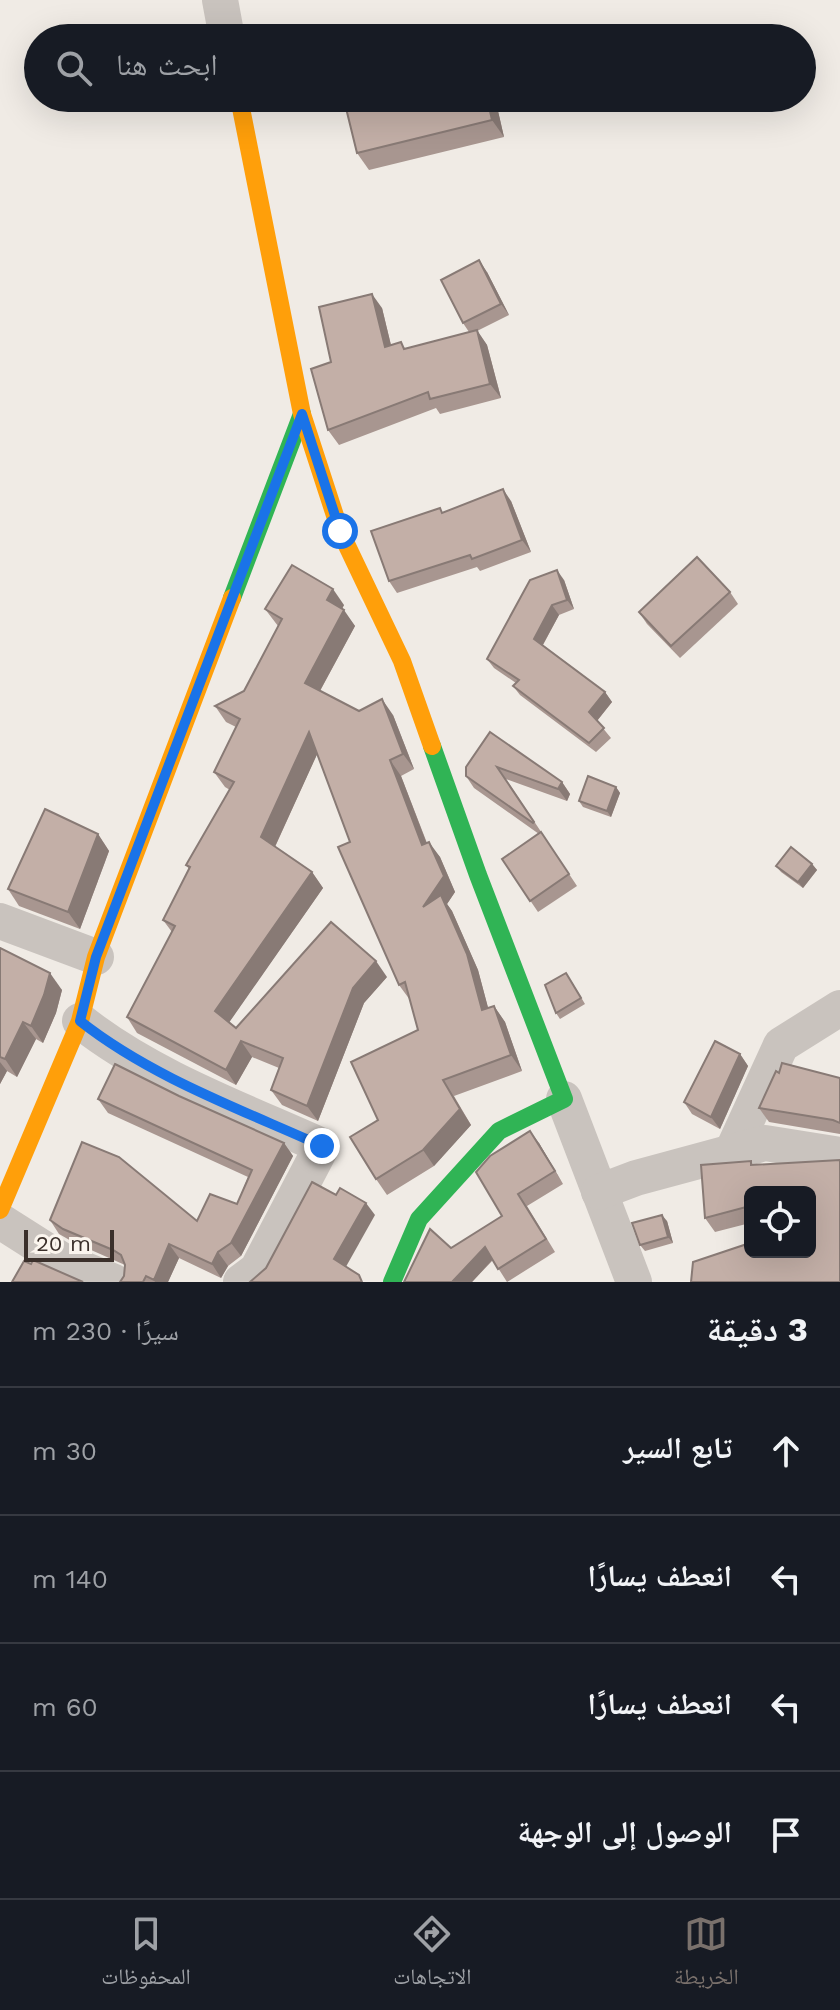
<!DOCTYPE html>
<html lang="ar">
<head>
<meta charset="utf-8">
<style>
	body { margin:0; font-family:"Work Sans","Noto Naskh Arabic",sans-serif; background:#20242c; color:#f1f3f6; direction:rtl }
	.controls { position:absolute; right:24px; bottom:24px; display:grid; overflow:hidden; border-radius:12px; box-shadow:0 8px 32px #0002 }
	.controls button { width:72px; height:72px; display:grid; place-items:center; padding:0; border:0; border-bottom:2px solid #363941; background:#171b24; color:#f1f3f6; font:40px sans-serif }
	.scale { position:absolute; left:24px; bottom:20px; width:90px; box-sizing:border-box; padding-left:8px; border:4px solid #3b302b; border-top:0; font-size:22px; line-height:28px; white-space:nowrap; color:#3b302b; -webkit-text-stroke:6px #fbf5ee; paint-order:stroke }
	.stop { position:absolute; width:24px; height:24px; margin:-18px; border:6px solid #1a73e8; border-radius:50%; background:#fff }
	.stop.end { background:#1a73e8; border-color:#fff; box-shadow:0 2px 8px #0008 }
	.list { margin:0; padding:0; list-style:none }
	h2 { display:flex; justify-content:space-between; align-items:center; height:104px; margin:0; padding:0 32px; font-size:34px }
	h2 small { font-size:26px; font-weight:400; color:#9ea1a6 }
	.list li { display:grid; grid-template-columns:52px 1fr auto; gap:24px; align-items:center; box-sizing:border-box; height:128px; padding:0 32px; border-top:2px solid #363941 }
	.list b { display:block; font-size:30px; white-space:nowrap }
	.list em { font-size:26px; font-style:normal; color:#9ea1a6 }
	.icon { flex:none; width:44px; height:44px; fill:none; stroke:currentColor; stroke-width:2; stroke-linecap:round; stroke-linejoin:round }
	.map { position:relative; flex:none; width:840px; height:1282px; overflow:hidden; direction:ltr }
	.search { position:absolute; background:#171b24; box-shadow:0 8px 32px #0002; left:24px; right:24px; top:24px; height:88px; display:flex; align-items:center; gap:20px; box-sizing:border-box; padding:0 28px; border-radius:44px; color:#9ea1a6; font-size:30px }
	.sheet { height:616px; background:#171b24 }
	nav { display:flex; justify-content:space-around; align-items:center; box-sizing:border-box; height:112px; border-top:2px solid #363941; background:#171b24; font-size:22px; color:#9ea1a6 }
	nav a { display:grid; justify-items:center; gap:4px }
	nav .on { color:#7a716c }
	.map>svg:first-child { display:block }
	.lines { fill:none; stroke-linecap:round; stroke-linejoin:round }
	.street { stroke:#c9c3be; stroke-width:36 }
	.fast { stroke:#30b455; stroke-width:18 }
	.slow { stroke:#ff9f0a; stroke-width:18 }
	.wall { fill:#a89690 }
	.shaded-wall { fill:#887a75 }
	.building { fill:#c3afa7; stroke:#887a75; stroke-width:2 }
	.route { stroke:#1a73e8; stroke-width:10 }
</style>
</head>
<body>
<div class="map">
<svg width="840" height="1282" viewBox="0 0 840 1282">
	<rect width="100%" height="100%" fill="#f0ebe5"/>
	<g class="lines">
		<!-- street -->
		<g class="street">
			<polyline points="220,0 227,38"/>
			<polyline points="0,921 96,957"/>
			<path d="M 80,1021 C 151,1077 240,1109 322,1146 L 257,1270 L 241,1282"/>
			<polyline points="564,1099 634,1282"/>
			<polyline points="732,1152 781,1045 840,1008"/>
			<polyline points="599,1192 636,1178 765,1143 840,1155"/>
			<polyline points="0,1221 63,1261 114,1282"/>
		</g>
		<!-- fast -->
		<g class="fast">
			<polyline points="232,598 302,414"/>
			<polyline points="392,1282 419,1219 499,1131 564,1099 478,875 432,746"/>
		</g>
		<!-- slow -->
		<g class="slow">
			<polyline points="239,98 302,414 340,531 402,661 432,746"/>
			<polyline points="0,1210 80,1021 96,957 232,598"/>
		</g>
	</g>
	<!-- wall -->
	<g class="wall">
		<polygon points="495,98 504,137 369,170 357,153"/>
		<polygon points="487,272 509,315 477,331 487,345 501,398 440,414 436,408 339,445 328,430 331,362 382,308 391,345 406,349 469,332 463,323"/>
		<polygon points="511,501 531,552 480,571 477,567 397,593 389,581"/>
		<polygon points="564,580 574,609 559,615 543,645 605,692 612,702 597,721 611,738 596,752 520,695 513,686 516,683 494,668 487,659"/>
		<polygon points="730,592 738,604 680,658 647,624 639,612"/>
		<polygon points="344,605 342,609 355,626 320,691 359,711 393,715 414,769 401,776 427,843 440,857 455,892 447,904 452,911 478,970 488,1008 494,1006 505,1022 522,1071 454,1096 471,1125 434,1166 387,1195 376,1179 378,1120 418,1030 410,1000 399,985 350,842 317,754 275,847 312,872 323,888 229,1022 236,1028 387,977 364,1003 318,1121 282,1105 271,1090 279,1068 252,1057 236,1085 137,1033 127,1017 172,932 163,920 189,869 186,865 230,790 225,787 214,772 236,727 226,722 215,706 244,691 278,626 265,609"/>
		<polygon points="490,732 562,782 570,794 567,801 506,779 577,886 538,912 502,859 539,834 474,788 466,776"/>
		<polygon points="616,787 620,793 611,817 583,807 579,801"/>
		<polygon points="98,834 109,851 80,929 19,906 8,889"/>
		<polygon points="812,864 817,870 803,888 781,872 776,866"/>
		<polygon points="0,948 62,990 56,1013 43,1043 36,1039 17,1077 7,1071 0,1084"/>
		<polygon points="570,979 585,1004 560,1019 556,1013"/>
		<polygon points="740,1054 748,1066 720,1129 692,1114 684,1102"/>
		<polygon points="779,1073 840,1078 840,1134 769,1122 759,1108"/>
		<polygon points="179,1096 284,1143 293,1156 241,1256 228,1266 221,1278 179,1258 168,1282 120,1282 124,1276 125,1265 73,1242 59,1234 50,1220 197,1221 237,1204 248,1177 108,1113 98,1099"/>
		<polygon points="539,1143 563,1184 527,1206 555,1252 507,1282 493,1260 472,1282 404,1282 451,1248 502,1216"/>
		<polygon points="840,1160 840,1282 691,1282 693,1262 750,1243 750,1252 810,1252 810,1192 750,1192 750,1223 715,1232 705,1218 701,1165 751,1161 753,1165"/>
		<polygon points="667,1221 673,1243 645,1251 640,1245"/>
	</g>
	<!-- shaded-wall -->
	<g class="shaded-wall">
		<polygon points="487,98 495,98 504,137 492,120"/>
		<polygon points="479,260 487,272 509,315 501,304"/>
		<polygon points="372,294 382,308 395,362 385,347"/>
		<polygon points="477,330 487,345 501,398 490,384"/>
		<polygon points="503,489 511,501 531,552 522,540"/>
		<polygon points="557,570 564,580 574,609 567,600"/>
		<polygon points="333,589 344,605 338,616 327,600"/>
		<polygon points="552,605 559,615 541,648 534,639"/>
		<polygon points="344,610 355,626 316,698 305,683"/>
		<polygon points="605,692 612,702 596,722 589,712"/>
		<polygon points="382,699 393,715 414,769 403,754"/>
		<polygon points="309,732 320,748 272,853 261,837"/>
		<polygon points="390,760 401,776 433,860 422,845"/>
		<polygon points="562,782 570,794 567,801 558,789"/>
		<polygon points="616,787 620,793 611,817 607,811"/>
		<polygon points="98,834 109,851 80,929 68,912"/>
		<polygon points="429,842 440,857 455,892 447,904 452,911 478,970 493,1026 482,1010 423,907"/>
		<polygon points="812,864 817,870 803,888 798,882"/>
		<polygon points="312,872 323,888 226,1027 215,1011"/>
		<polygon points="376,961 387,977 364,1003 318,1121 307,1106 353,988"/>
		<polygon points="50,973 62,990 56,1013 43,1043 31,1026"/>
		<polygon points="494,1006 505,1022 522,1071 511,1055"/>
		<polygon points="23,1022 36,1039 17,1077 5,1059"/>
		<polygon points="241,1041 252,1057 236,1085 226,1070"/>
		<polygon points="740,1054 748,1066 720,1129 711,1117"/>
		<polygon points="0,1062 7,1071 0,1084"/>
		<polygon points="443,1080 471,1125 434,1166 423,1150"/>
		<polygon points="530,1131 539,1143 563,1184 555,1171"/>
		<polygon points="284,1143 293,1156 241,1256 231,1243"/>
		<polygon points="366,1203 375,1215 343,1272 334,1259"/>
		<polygon points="662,1215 667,1221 673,1243 668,1237"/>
		<polygon points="169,1244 179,1258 168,1282 155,1282 154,1280"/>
		<polygon points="485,1247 493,1259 472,1282 452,1282"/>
		<polygon points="218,1252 228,1266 221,1278 212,1264"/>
	</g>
	<!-- building -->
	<g class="building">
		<polygon points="371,98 487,98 492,120 357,153 345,104"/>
		<polygon points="479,260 501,304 463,323 441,280"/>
		<polygon points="372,294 385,347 401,342 404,349 477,330 490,384 430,399 428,392 328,430 311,369 331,362 319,307"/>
		<polygon points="503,489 522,540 472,559 470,555 389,581 371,531 440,508 442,513"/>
		<polygon points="697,557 730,592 671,646 639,612"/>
		<polygon points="292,565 333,589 327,600 344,610 305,683 359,711 382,699 403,754 390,760 422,845 429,842 444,876 423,907 441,895 467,954 482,1010 494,1006 511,1055 443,1080 460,1109 423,1150 376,1179 350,1137 378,1120 351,1062 418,1030 405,982 399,985 338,847 350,842 309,732 261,837 312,872 215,1011 236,1028 331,922 376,961 353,988 307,1106 271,1090 283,1058 241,1041 226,1070 127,1017 175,926 163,920 190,867 186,865 234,782 214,772 240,719 215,706 244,691 282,619 265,609"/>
		<polygon points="557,570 567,600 552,605 534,639 605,692 589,712 604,728 589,743 513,686 519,680 487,659 530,580"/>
		<polygon points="490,732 562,782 558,789 497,767 534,822 533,823 466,776 466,767"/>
		<polygon points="588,776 616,787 607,811 579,801"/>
		<polygon points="45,809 98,834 68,912 8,889"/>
		<polygon points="541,832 569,874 530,901 502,859"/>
		<polygon points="791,847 812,864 798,882 776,866"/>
		<polygon points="0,948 50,973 44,995 31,1026 23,1022 5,1059 0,1057"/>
		<polygon points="566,973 581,998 556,1013 545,985"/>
		<polygon points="715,1041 740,1054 711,1117 684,1102"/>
		<polygon points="782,1063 840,1078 840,1123 833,1120 759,1108 776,1071 779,1073"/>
		<polygon points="115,1064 179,1096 284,1143 231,1243 218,1252 212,1264 169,1244 154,1280 146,1276 143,1282 120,1282 124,1276 125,1265 121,1255 113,1250 63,1229 50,1220 82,1142 119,1157 197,1221 210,1194 237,1204 252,1170 98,1099"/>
		<polygon points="530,1131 555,1171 518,1194 546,1239 498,1269 485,1247 452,1282 404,1282 430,1229 451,1248 502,1216 476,1172 490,1156"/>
		<polygon points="840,1160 840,1282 691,1282 693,1262 750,1243 750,1252 810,1252 810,1192 750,1192 750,1206 705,1218 701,1165 751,1161 751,1165"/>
		<polygon points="312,1182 336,1195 340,1188 366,1203 334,1259 359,1275 362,1282 250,1282 266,1268"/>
		<polygon points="662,1215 668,1237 640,1245 632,1223"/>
		<polygon points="33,1260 83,1282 12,1282 24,1261 31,1264"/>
	</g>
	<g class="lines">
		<!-- route -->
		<path class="route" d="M 322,1146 C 240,1109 151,1077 80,1021 L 96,957 L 302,414 L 340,531"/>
	</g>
</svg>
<div class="controls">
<button><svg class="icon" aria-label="locate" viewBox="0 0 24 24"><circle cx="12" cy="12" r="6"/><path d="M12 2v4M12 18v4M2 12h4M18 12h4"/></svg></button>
</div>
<div class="scale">20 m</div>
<div class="stop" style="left:340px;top:531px"></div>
<div class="stop end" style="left:322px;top:1146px"></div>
<div class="search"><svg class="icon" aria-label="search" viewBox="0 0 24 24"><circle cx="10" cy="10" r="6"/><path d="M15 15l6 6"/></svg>ابحث هنا</div>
</div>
<section class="sheet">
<h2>3 دقيقة<small>سيرًا · 230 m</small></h2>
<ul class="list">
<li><svg class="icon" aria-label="ahead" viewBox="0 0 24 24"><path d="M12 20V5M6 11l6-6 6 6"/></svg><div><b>تابع السير</b></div><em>30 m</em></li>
<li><svg class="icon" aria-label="left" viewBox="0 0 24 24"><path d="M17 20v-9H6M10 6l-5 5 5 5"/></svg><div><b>انعطف يسارًا</b></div><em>140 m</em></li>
<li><svg class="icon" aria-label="left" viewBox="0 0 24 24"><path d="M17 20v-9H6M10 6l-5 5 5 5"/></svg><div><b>انعطف يسارًا</b></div><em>60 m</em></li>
<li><svg class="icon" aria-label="arrive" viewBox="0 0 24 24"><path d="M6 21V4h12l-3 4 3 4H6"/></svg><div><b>الوصول إلى الوجهة</b></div></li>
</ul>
</section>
<nav>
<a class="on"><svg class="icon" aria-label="map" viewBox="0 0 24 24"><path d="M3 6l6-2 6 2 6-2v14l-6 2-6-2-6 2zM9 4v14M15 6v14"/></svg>الخريطة</a>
<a><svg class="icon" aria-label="directions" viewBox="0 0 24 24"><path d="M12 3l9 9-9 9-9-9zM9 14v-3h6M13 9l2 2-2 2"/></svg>الاتجاهات</a>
<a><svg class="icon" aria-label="saved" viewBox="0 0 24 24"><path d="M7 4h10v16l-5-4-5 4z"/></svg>المحفوظات</a>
</nav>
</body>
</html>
